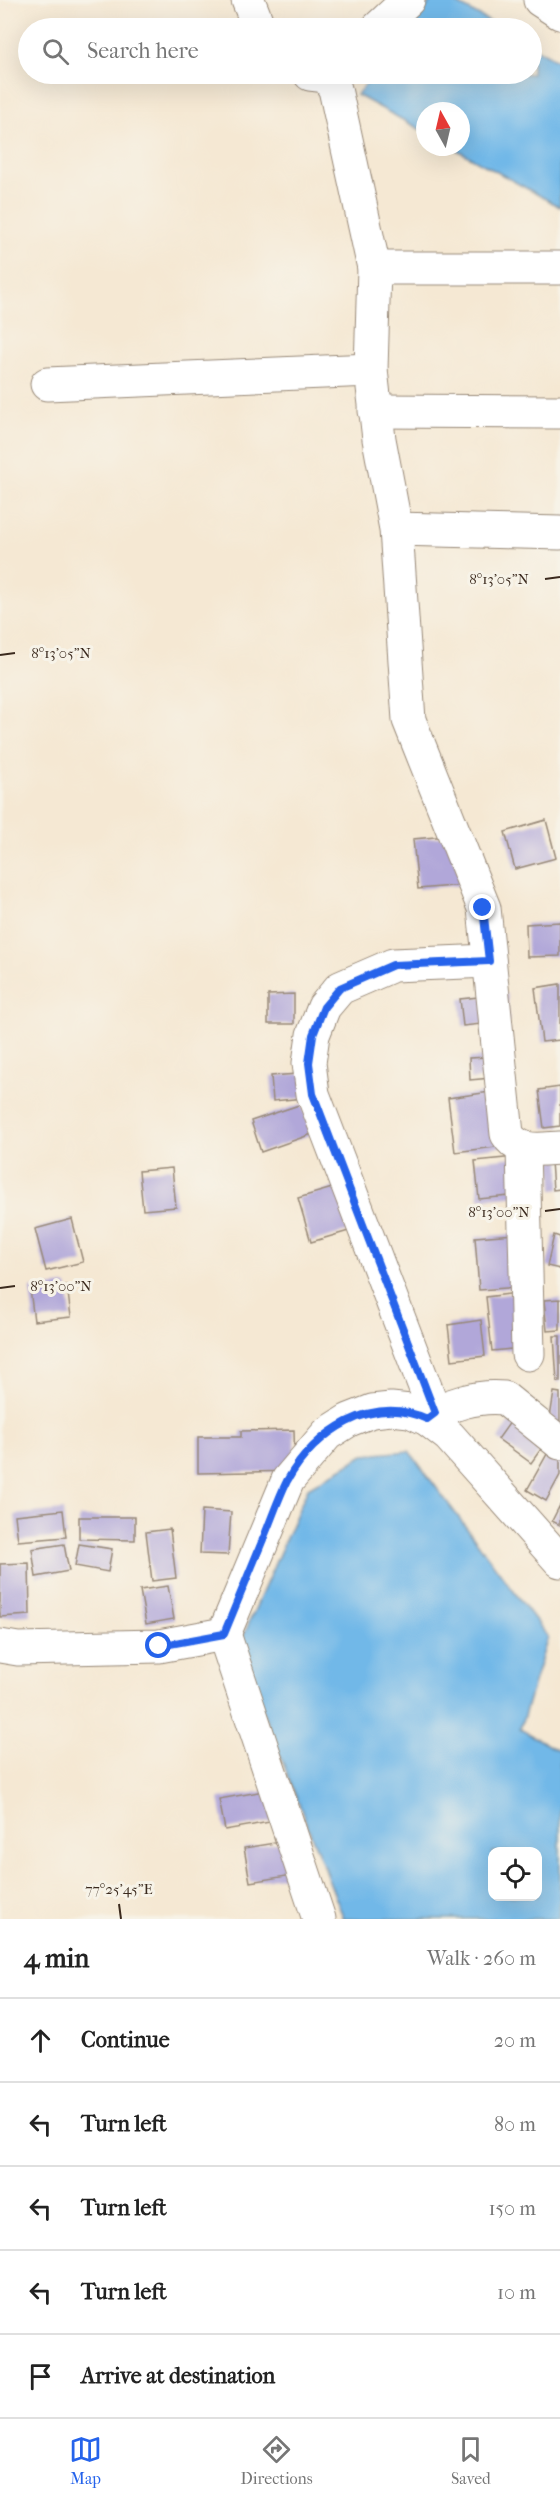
<!DOCTYPE html>
<html lang="en">
<head>
<meta charset="utf-8">
<style>
	body { margin:0; font-family:"IM FELL French Canon",serif; background:#f2f2f2; color:#222 }
	.controls { position:absolute; right:18px; bottom:18px; display:grid; overflow:hidden; border-radius:12px; box-shadow:0 6px 24px #0002 }
	.controls button { width:54px; height:54px; display:grid; place-items:center; padding:0; border:0; border-bottom:2px solid #e0e0e0; background:#fff; color:#222; font:30px sans-serif }
	.compass { position:absolute; left:416px; top:102px; width:54px; height:54px; border-radius:50%; background:#fff; box-shadow:0 6px 24px #0002; rotate:352deg }
	.stop { position:absolute; width:18px; height:18px; margin:-14px; border:4px solid #2563eb; border-radius:50%; background:#fff }
	.stop.end { background:#2563eb; border-color:#fff; box-shadow:0 2px 6px #0008 }
	.list { margin:0; padding:0; list-style:none }
	h2 { display:flex; justify-content:space-between; align-items:center; height:78px; margin:0; padding:0 24px; font-size:26px }
	h2 small { font-size:20px; font-weight:400; color:#767676 }
	.list li { display:grid; grid-template-columns:39px 1fr auto; gap:18px; align-items:center; box-sizing:border-box; height:84px; padding:0 24px; border-top:2px solid #e0e0e0 }
	.list b { display:block; font-size:22px; white-space:nowrap }
	.list em { font-size:20px; font-style:normal; color:#767676 }
	.icon { flex:none; width:33px; height:33px; fill:none; stroke:currentColor; stroke-width:2; stroke-linecap:round; stroke-linejoin:round }
	.map { position:relative; flex:none; width:560px; height:1919px; overflow:hidden }
	.search { position:absolute; background:#fff; box-shadow:0 6px 24px #0002; left:18px; right:18px; top:18px; height:66px; display:flex; align-items:center; gap:15px; box-sizing:border-box; padding:0 21px; border-radius:33px; color:#767676; font-size:22px }
	.sheet { height:498px; background:#fff }
	nav { display:flex; justify-content:space-around; align-items:center; box-sizing:border-box; height:84px; border-top:2px solid #e0e0e0; background:#fff; font-size:16px; color:#767676 }
	nav a { display:grid; justify-items:center; gap:3px }
	nav .on { color:#2563eb }
	.map>svg:first-child { display:block }
	.water { fill:#71b8e8; stroke:#567183; stroke-width:1.5; fill-rule:evenodd }
	.building { fill:#b1a7d9 }
	.lines { fill:none; stroke-linecap:round; stroke-linejoin:round }
	.minor-casing { stroke:#988978; stroke-width:35 }
	.minor { stroke:#fff; stroke-width:33 }
	.route { stroke:#2563eb; stroke-width:8 }
	.ticks { fill:none; stroke:#3b2a1e; stroke-width:2 }
	.ticks-label { font-size:15px; text-anchor:middle; fill:#3b2a1e; stroke:#f7f3e8; stroke-width:6; stroke-linejoin:round; paint-order:stroke }
</style>
</head>
<body>
<div class="map">
<svg width="560" height="1919" viewBox="0 0 560 1919">
	<rect width="100%" height="100%" fill="#f7f3e8"/>
	<filter id="ink" filterUnits="userSpaceOnUse"><feTurbulence type="fractalNoise" baseFrequency=".0167" numOctaves="2"/><feDisplacementMap in="SourceGraphic" scale="12" xChannelSelector="R" yChannelSelector="G"/><feConvolveMatrix kernelMatrix="1 2 1 2 8 2 1 2 1" color-interpolation-filters="sRGB"/></filter>
	<filter id="wash" filterUnits="userSpaceOnUse"><feTurbulence type="fractalNoise" baseFrequency=".008" numOctaves="4" result="noise"/><feDisplacementMap in="SourceGraphic" scale="24" xChannelSelector="R" yChannelSelector="G"/><feGaussianBlur stdDeviation="1.35" result="paint"/><feColorMatrix in="noise" values="0 0 0 0 0 0 0 0 0 0 0 0 0 0 0 0 0 1.4 0 .05"/><feComposite in="paint" operator="in"/></filter>
	<g filter="url(#wash)">
		<rect width="100%" height="100%" fill="#f5e8d3"/>
		<!-- water -->
		<g class="water">
			<polygon points="432,0 451,0 501,28 409,28"/>
			<polygon points="532,46 560,62 560,207 452,147 461,147 461,111 425,111 425,132 357,95 374,74 532,74"/>
			<path d="M 409,1451 L 548,1637 L 520,1729 L 560,1752 L 560,1919 L 344,1919 L 238,1648 L 308,1488 L 364,1455 ZM 492,1852 L 538,1852 L 538,1896 L 492,1896 Z"/>
		</g>
		<g id="blocks">
			<!-- building -->
			<g class="building">
				<polygon points="546,820 556,858 515,869 505,832"/>
				<polygon points="447,836 463,885 418,889 413,839"/>
				<polygon points="560,922 560,956 527,957 526,924"/>
				<polygon points="560,984 560,1040 542,1042 535,988"/>
				<polygon points="294,994 294,1024 268,1024 268,995"/>
				<polygon points="507,994 509,1021 463,1026 460,999"/>
				<polygon points="489,1057 491,1078 470,1080 469,1058"/>
				<polygon points="324,1072 326,1096 273,1101 271,1076"/>
				<polygon points="560,1087 560,1126 544,1128 539,1090"/>
				<polygon points="497,1091 504,1146 455,1152 448,1098"/>
				<polygon points="302,1104 312,1134 261,1152 251,1121"/>
				<polygon points="515,1157 519,1195 479,1199 475,1161"/>
				<polygon points="560,1160 560,1189 553,1190 551,1161"/>
				<polygon points="172,1168 176,1207 143,1210 139,1171"/>
				<polygon points="346,1184 359,1228 311,1242 298,1198"/>
				<polygon points="72,1219 83,1262 46,1271 35,1229"/>
				<polygon points="515,1234 519,1287 479,1290 475,1237"/>
				<polygon points="554,1235 560,1237 560,1269 547,1266"/>
				<polygon points="67,1285 71,1317 34,1321 30,1289"/>
				<polygon points="517,1293 522,1348 492,1351 486,1297"/>
				<polygon points="560,1299 560,1330 547,1331 544,1300"/>
				<polygon points="481,1320 485,1356 452,1360 448,1325"/>
				<polygon points="554,1336 560,1336 560,1382 557,1382"/>
				<polygon points="554,1392 560,1393 560,1426 549,1424"/>
				<polygon points="513,1418 546,1442 531,1463 498,1439"/>
				<polygon points="294,1430 295,1471 198,1473 198,1437 241,1437 241,1431"/>
				<polygon points="551,1447 560,1451 560,1475 546,1501 527,1490"/>
				<polygon points="560,1505 560,1525 552,1521"/>
				<polygon points="63,1510 66,1537 18,1541 15,1515"/>
				<polygon points="202,1510 231,1512 228,1555 200,1554"/>
				<polygon points="79,1517 135,1517 135,1540 79,1539"/>
				<polygon points="170,1529 176,1578 152,1581 146,1532"/>
				<polygon points="64,1544 69,1571 36,1577 32,1549"/>
				<polygon points="79,1544 112,1549 108,1572 75,1566"/>
				<polygon points="29,1563 30,1615 0,1617 0,1564"/>
				<polygon points="168,1586 174,1619 146,1624 140,1590"/>
				<polygon points="281,1788 287,1819 225,1830 219,1799"/>
				<polygon points="293,1840 299,1874 250,1882 244,1848"/>
			</g>
		</g>
	</g>
	<g filter="url(#ink)">
		<use href="#blocks" fill-opacity="0" stroke="#988978" stroke-width="1.5"/>
		<g class="lines">
			<!-- minor casing -->
			<g class="minor-casing">
				<g id="minor">
					<polyline points="248,0 259,28"/>
					<polyline points="540,0 560,13"/>
					<polyline points="378,28 408,0"/>
					<path d="M 310,74 L 327,76 L 335,89 L 374,268 L 371,370 L 379,439 L 396,529 L 409,720 L 484,908 L 507,1134 C 519,1154 540,1149 560,1148"/>
					<polyline points="374,268 560,268"/>
					<polyline points="47,384 371,370"/>
					<polyline points="375,411 560,412"/>
					<polyline points="396,529 560,533"/>
					<polyline points="523,1148 528,1354"/>
					<polyline points="435,1413 313,1094 309,1063 313,1035 324,1007 340,988 393,965 489,961"/>
					<path d="M 427,1419 C 447,1404 479,1395 504,1398 L 560,1443"/>
					<polyline points="224,1634 319,1919"/>
					<polyline points="0,1646 18,1649 159,1646 224,1634 288,1480 327,1434 349,1420 372,1411 391,1409 410,1411 427,1419 449,1436 560,1561"/>
				</g>
			</g>
			<!-- minor -->
			<use href="#minor" class="minor"/>
		</g>
	</g>
	<g class="lines" filter="url(#ink)">
		<!-- route -->
		<path class="route" d="M 159,1646 L 224,1634 C 238,1600 252,1566 266,1532 C 273,1515 279,1497 287,1481 C 315,1431 372,1394 427,1419 L 435,1413 L 313,1094 L 309,1063 L 313,1035 L 324,1007 L 340,988 L 393,965 L 489,961 L 483,908"/>
	</g>
	<!-- ticks -->
	<path class="ticks" d="M 545,579 L 560,577M 0,655 L 15,653M 545,1211 L 560,1209M 0,1288 L 15,1286M 119,1904 L 121,1919"/>
	<g class="ticks-label">
		<text x="499" y="584">8°13'05"N</text>
		<text x="61" y="658">8°13'05"N</text>
		<text x="499" y="1217">8°13'00"N</text>
		<text x="61" y="1291">8°13'00"N</text>
		<text x="119" y="1894">77°25'45"E</text>
	</g>
</svg>
<div class="controls">
<button><svg class="icon" aria-label="locate" viewBox="0 0 24 24"><circle cx="12" cy="12" r="6"/><path d="M12 2v4M12 18v4M2 12h4M18 12h4"/></svg></button>
</div>
<svg class="compass" viewBox="-18 -18 36 36"><path d="M0-13l5 13h-10z" fill="#e53935"/><path d="M0 13l5-13h-10z" fill="#767676"/></svg>
<div class="stop" style="left:159px;top:1646px"></div>
<div class="stop end" style="left:483px;top:908px"></div>
<div class="search"><svg class="icon" aria-label="search" viewBox="0 0 24 24"><circle cx="10" cy="10" r="6"/><path d="M15 15l6 6"/></svg>Search here</div>
</div>
<section class="sheet">
<h2>4 min<small>Walk · 260 m</small></h2>
<ul class="list">
<li><svg class="icon" aria-label="ahead" viewBox="0 0 24 24"><path d="M12 20V5M6 11l6-6 6 6"/></svg><div><b>Continue</b></div><em>20 m</em></li>
<li><svg class="icon" aria-label="left" viewBox="0 0 24 24"><path d="M17 20v-9H6M10 6l-5 5 5 5"/></svg><div><b>Turn left</b></div><em>80 m</em></li>
<li><svg class="icon" aria-label="left" viewBox="0 0 24 24"><path d="M17 20v-9H6M10 6l-5 5 5 5"/></svg><div><b>Turn left</b></div><em>150 m</em></li>
<li><svg class="icon" aria-label="left" viewBox="0 0 24 24"><path d="M17 20v-9H6M10 6l-5 5 5 5"/></svg><div><b>Turn left</b></div><em>10 m</em></li>
<li><svg class="icon" aria-label="arrive" viewBox="0 0 24 24"><path d="M6 21V4h12l-3 4 3 4H6"/></svg><div><b>Arrive at destination</b></div></li>
</ul>
</section>
<nav>
<a class="on"><svg class="icon" aria-label="map" viewBox="0 0 24 24"><path d="M3 6l6-2 6 2 6-2v14l-6 2-6-2-6 2zM9 4v14M15 6v14"/></svg>Map</a>
<a><svg class="icon" aria-label="directions" viewBox="0 0 24 24"><path d="M12 3l9 9-9 9-9-9zM9 14v-3h6M13 9l2 2-2 2"/></svg>Directions</a>
<a><svg class="icon" aria-label="saved" viewBox="0 0 24 24"><path d="M7 4h10v16l-5-4-5 4z"/></svg>Saved</a>
</nav>
</body>
</html>
